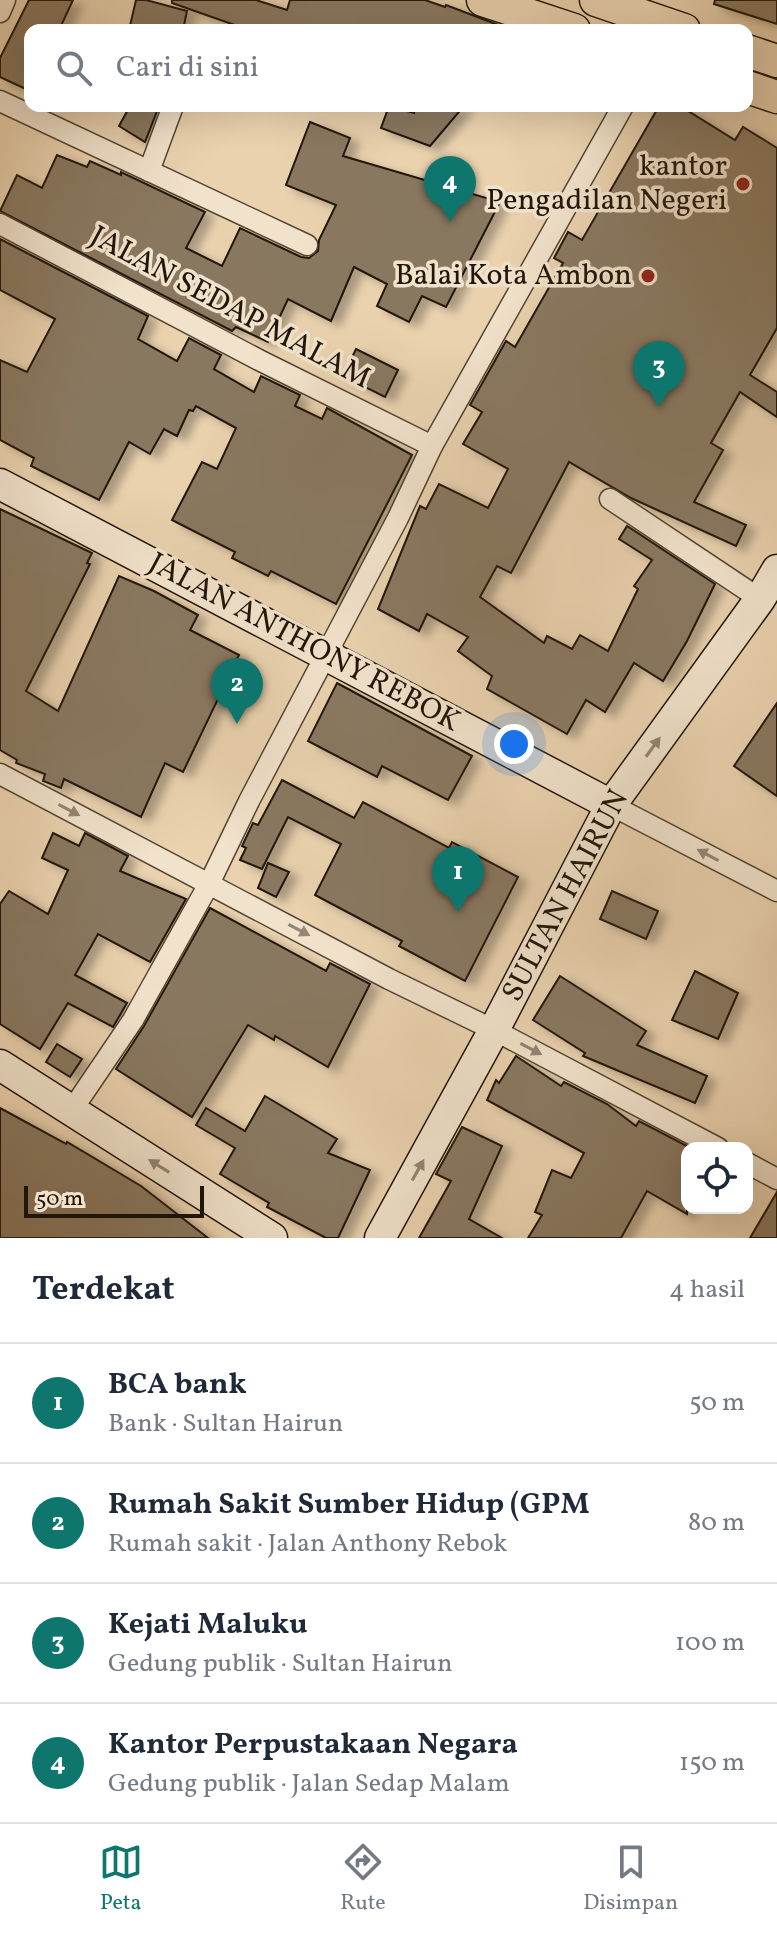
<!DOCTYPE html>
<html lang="id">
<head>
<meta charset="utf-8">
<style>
	body { margin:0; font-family:Vollkorn,serif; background:#f6f6f7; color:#1f2937 }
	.controls { position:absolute; right:24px; bottom:24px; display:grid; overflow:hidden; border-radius:16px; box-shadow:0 8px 32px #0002 }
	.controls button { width:72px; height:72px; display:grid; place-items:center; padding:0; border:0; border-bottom:2px solid #e0e1e3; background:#fff; color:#1f2937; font:40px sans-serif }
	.scale { position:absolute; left:24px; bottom:20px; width:180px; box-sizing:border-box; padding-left:8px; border:4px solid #20160a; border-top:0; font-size:22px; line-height:28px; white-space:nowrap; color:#20160a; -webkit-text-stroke:6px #f1e2cb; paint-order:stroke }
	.you { position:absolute; left:514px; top:744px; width:28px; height:28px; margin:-20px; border:6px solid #fff; border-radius:50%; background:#1a73e8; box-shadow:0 0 0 12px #1a73e833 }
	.badge { display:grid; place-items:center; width:52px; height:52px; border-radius:50%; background:#0f766e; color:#fff; font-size:26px; font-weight:700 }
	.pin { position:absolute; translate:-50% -66px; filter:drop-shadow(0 2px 4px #0008) }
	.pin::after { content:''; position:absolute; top:42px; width:28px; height:24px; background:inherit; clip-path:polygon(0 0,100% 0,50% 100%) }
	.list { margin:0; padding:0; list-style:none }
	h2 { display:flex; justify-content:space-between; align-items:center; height:104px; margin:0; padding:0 32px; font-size:34px }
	h2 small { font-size:26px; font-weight:400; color:#747a83 }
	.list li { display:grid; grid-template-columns:52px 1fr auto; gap:24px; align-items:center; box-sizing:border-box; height:120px; padding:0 32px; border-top:2px solid #e0e1e3 }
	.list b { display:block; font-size:30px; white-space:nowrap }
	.list p { margin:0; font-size:26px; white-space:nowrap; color:#747a83 }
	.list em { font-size:26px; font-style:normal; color:#747a83 }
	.icon { flex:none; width:44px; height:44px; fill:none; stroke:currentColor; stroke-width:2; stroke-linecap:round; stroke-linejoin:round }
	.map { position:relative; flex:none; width:777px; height:1238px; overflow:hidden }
	.search { position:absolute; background:#fff; box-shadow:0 8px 32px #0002; left:24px; right:24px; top:24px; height:88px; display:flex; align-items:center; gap:20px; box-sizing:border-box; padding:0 28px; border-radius:16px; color:#747a83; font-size:30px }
	.sheet { height:584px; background:#fff }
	nav { display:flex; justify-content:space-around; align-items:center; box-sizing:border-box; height:112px; border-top:2px solid #e0e1e3; background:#fff; font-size:22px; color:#747a83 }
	nav a { display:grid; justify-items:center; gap:4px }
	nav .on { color:#0f766e }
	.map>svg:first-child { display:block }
	.building { fill:#897860; stroke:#20160a; stroke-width:2; filter:url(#shadow) }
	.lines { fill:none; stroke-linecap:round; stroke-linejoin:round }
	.street-casing { stroke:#524533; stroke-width:23 }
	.secondary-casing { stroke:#20160a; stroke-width:33 }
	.primary-casing { stroke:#20160a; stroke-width:35 }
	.street { stroke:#f1e2cb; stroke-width:20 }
	.secondary { stroke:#f1e2cb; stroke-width:30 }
	.primary { stroke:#ead2af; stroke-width:32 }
	.oneway { fill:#938674 }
	.poi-dot { fill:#8f2418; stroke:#f1e2cb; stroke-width:3 }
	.labels { text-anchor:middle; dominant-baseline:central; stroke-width:7; stroke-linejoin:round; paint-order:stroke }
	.poi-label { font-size:30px; fill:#20160a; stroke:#f1e2cb; text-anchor:end }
	.street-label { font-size:30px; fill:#20160a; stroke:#f1e2cb }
</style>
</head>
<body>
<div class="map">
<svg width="777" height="1238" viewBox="0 0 777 1238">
	<defs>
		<filter id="shadow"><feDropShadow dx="9" dy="5" stdDeviation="4" flood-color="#0004"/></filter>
	</defs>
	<rect width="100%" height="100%" fill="#ead2af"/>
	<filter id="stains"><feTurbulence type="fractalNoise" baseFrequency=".0025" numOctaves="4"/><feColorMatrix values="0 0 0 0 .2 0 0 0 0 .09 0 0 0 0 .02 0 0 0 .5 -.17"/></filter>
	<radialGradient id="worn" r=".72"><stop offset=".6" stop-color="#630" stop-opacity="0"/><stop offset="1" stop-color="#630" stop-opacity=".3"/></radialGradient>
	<!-- building -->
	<g class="building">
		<polygon points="29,0 73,0 59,30 30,30 30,91 0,77 0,58"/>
		<polygon points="136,0 146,0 187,11 183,30 129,30"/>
		<polygon points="172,0 256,0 287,10 290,0 425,0 445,7 446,5 509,29 249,30 172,3"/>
		<polygon points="715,0 777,0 777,24 714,4"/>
		<polygon points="130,106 159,106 145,142 119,126"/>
		<polygon points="389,106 414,113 415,106 464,106 430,146 381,128"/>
		<polygon points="659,106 680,106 735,140 743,127 777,148 777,328 750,375 777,392 777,417 740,392 711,443 723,450 694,502 746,525 736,546 631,498 569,462 511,573 497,566 480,597 544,643 547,636 572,649 580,635 608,651 638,589 634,586 652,560 619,539 627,526 715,584 687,641 663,681 634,663 605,712 586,700 567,734 487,689 492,676 458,651 468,637 427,614 419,631 378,609 420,506 426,509 439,484 488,508 508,469 463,444 482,412 470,405 506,341 515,347 563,263 554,258 568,232 582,240"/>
		<polygon points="310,122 350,138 343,156 500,202 446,307 422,296 409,322 377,306 387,284 354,267 331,321 288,299 268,342 236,327 232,331 0,211 17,175 42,188 57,155 87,167 90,161 121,175 121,172 205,212 186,248 222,266 240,228 301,257 309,258 318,251 319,240 336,205 286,185"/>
		<polygon points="0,239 148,316 138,339 177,361 189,338 221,355 214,369 254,392 261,376 300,395 295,406 322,419 327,408 412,455 336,604 271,571 268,576 232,558 235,552 172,520 202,462 217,469 236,428 196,406 193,411 189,410 177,436 164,429 150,454 129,442 99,500 31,466 34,458 0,440 0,360 27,372 55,319 0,290"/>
		<polygon points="356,349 398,370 385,397 343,376"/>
		<polygon points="0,509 92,553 87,563 90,564 26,691 58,711 119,576 154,591 198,615 190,630 239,655 183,772 165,763 141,817 64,779 61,788 43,781 45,774 16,763 17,760 0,750"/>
		<polygon points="337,683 472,756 448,800 382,766 377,777 308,741"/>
		<polygon points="777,703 777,796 734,766"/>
		<polygon points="282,780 354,818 363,802 449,848 452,842 518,877 465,981 399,946 402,941 315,895 341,844 288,817 262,869 240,860 246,848 242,846 253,823 258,825"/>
		<polygon points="53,833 79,846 85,833 128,856 120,871 186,899 150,962 98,934 75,975 127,1003 113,1027 68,1003 40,1049 0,1024 0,904 9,891 48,914 68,870 42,858"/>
		<polygon points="268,863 289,872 276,897 258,888"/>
		<polygon points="612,891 658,911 646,939 600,919"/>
		<polygon points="210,908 326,971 330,963 370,984 328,1067 275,1036 274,1040 248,1025 192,1117 116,1069 144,1026"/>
		<polygon points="695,971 738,993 718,1039 672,1020"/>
		<polygon points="560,976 646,1031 637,1045 707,1076 695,1103 583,1056 585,1053 533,1020"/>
		<polygon points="57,1044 82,1059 70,1077 46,1062"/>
		<polygon points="516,1056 561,1086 564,1082 607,1104 636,1126 639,1121 687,1146 687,1214 647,1191 621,1238 528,1238 542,1215 535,1212 552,1170 571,1178 584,1153 487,1100 496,1080 499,1083"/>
		<polygon points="265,1096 337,1139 328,1153 370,1170 338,1238 326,1238 267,1207 269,1203 220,1174 235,1148 196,1125 206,1108 245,1131"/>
		<polygon points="0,1108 66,1144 67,1142 141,1186 208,1238 0,1238"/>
		<polygon points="462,1127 502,1146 469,1219 502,1238 419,1238 451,1181 436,1174"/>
		<polygon points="777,1192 777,1238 750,1238"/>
	</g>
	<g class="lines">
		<!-- street casing -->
		<g class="street-casing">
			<g id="street">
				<polyline points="0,12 5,0"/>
				<polyline points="0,101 307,245"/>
				<polyline points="149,171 173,106"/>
				<polyline points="0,224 261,361 432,446"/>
				<polyline points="610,499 760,599"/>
				<polyline points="0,774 389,979 494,1030 718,1148"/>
				<polyline points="611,805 777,891"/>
				<polyline points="72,1110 133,1020 209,884 249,801 398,518 432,446 623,106"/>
				<polyline points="747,1163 777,1179"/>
			</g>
		</g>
		<!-- secondary casing -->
		<g class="secondary-casing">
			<g id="secondary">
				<polyline points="0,484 611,805"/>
				<polyline points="0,1065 272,1238"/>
				<polyline points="380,1238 494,1030 611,805 760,599 777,570"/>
			</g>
		</g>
		<!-- primary casing -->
		<g class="primary-casing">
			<g id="primary">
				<polyline points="483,0 574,30"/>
				<polyline points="596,0 684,30"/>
				<polyline points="747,51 777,61"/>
				<polyline points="747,87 777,97"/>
			</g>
		</g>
		<!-- street -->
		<use href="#street" class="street"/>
		<!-- secondary -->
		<use href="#secondary" class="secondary"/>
		<!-- primary -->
		<use href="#primary" class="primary"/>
	</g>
	<!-- one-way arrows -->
	<defs><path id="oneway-solid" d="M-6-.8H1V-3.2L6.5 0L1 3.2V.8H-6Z" transform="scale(2)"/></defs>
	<g class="oneway">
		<use href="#oneway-solid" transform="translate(653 747) rotate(-54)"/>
		<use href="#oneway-solid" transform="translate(69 810) rotate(28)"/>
		<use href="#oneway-solid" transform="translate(708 855) rotate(-152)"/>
		<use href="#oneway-solid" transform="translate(299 930) rotate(28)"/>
		<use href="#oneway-solid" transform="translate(531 1049) rotate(28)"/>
		<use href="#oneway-solid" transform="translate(159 1166) rotate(-148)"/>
		<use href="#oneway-solid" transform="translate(418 1170) rotate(-61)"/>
	</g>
	<!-- markers -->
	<g class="poi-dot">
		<circle cx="743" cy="184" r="8"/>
		<circle cx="648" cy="276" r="8"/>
	</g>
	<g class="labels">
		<!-- poi labels -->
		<g class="poi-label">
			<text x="727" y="167">kantor<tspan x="727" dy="34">Pengadilan Negeri</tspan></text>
			<text x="632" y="276">Balai Kota Ambon</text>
		</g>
		<!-- street labels -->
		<g class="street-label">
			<text transform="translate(230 308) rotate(28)">JALAN SEDAP MALAM</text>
			<text transform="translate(304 643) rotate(28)">JALAN ANTHONY REBOK</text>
			<text transform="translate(566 896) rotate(-62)">SULTAN HAIRUN</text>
		</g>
	</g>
	<rect width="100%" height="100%" filter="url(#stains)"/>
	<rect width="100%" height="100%" fill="url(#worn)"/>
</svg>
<div class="controls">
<button><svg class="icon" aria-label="locate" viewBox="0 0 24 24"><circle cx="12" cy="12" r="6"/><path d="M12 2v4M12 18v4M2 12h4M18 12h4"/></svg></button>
</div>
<div class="scale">50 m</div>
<div class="you"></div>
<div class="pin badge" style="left:458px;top:912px">1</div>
<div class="pin badge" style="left:237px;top:724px">2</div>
<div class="pin badge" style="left:659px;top:407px">3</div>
<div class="pin badge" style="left:450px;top:222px">4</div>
<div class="search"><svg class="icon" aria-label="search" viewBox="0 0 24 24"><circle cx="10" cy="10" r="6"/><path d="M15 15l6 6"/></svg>Cari di sini</div>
</div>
<section class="sheet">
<h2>Terdekat<small>4 hasil</small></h2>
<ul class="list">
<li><span class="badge">1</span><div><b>BCA bank</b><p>Bank · Sultan Hairun</p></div><em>50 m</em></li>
<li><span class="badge">2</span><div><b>Rumah Sakit Sumber Hidup (GPM</b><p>Rumah sakit · Jalan Anthony Rebok</p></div><em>80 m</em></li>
<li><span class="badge">3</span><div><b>Kejati Maluku</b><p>Gedung publik · Sultan Hairun</p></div><em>100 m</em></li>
<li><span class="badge">4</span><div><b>Kantor Perpustakaan Negara</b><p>Gedung publik · Jalan Sedap Malam</p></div><em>150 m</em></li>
</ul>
</section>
<nav>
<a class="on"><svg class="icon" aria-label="map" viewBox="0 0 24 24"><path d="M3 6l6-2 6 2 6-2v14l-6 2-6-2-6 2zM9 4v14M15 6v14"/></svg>Peta</a>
<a><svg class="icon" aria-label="directions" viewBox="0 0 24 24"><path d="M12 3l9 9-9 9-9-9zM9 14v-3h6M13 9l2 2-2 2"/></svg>Rute</a>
<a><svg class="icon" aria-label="saved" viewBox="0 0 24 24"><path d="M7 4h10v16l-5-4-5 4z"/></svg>Disimpan</a>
</nav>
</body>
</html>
